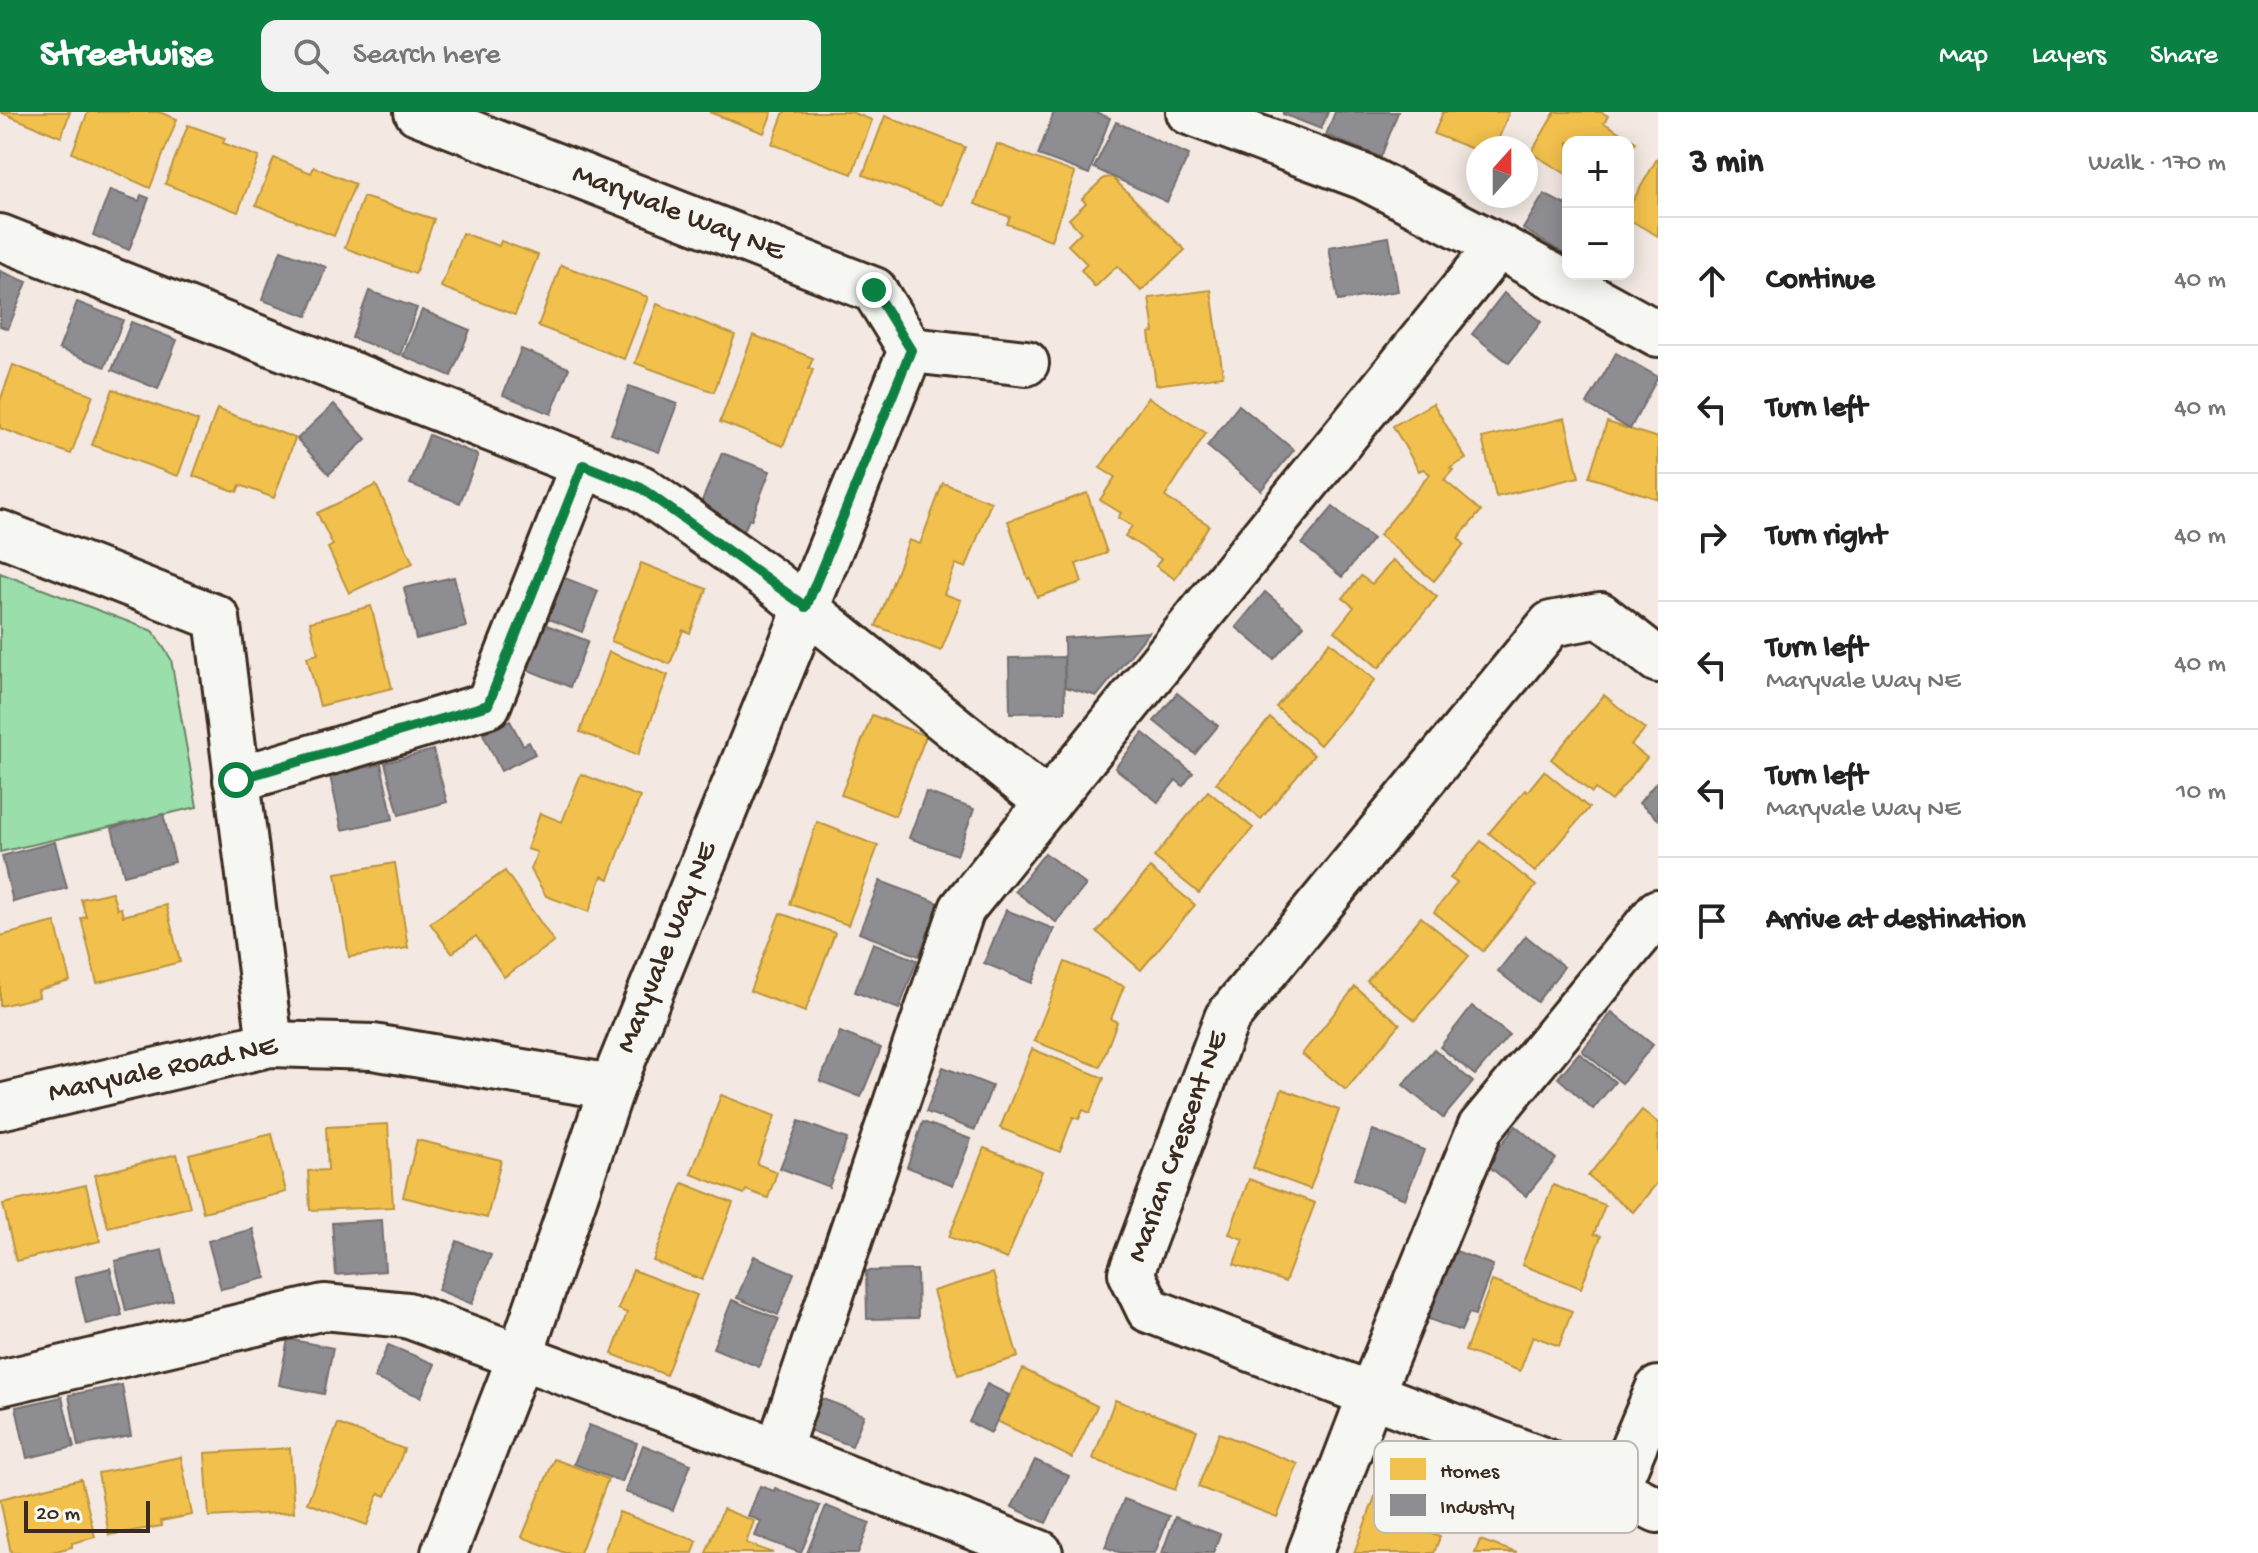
<!DOCTYPE html>
<html lang="en">
<head>
<meta charset="utf-8">
<style>
	body { margin:0; font-family:"Gochi Hand",sans-serif; background:#f2f2f2; color:#222 }
	.controls { position:absolute; right:24px; top:24px; display:grid; overflow:hidden; border-radius:16px; box-shadow:0 4px 20px #0003 }
	.controls button { width:72px; height:72px; display:grid; place-items:center; padding:0; border:0; border-bottom:2px solid #e0e0e0; background:#fff; color:#222; font:40px sans-serif }
	.compass { position:absolute; left:1466px; top:24px; width:72px; height:72px; border-radius:50%; background:#fff; box-shadow:0 4px 20px #0003; rotate:21deg }
	.scale { position:absolute; left:24px; bottom:20px; width:126px; box-sizing:border-box; padding-left:8px; border:4px solid #3b2a1e; border-top:0; font-size:22px; line-height:28px; white-space:nowrap; color:#3b2a1e; -webkit-text-stroke:6px #f6f6f2; paint-order:stroke }
	.stop { position:absolute; width:24px; height:24px; margin:-18px; border:6px solid #0b8043; border-radius:50%; background:#fff }
	.stop.end { background:#0b8043; border-color:#fff; box-shadow:0 2px 8px #0008 }
	.list { margin:0; padding:0; list-style:none }
	h2 { display:flex; justify-content:space-between; align-items:center; height:104px; margin:0; padding:0 32px; font-size:34px }
	h2 small { font-size:26px; font-weight:400; color:#767676 }
	.list li { display:grid; grid-template-columns:52px 1fr auto; gap:24px; align-items:center; box-sizing:border-box; height:128px; padding:0 32px; border-top:2px solid #e0e0e0 }
	.list b { display:block; font-size:30px; white-space:nowrap }
	.list p { margin:0; font-size:26px; white-space:nowrap; color:#767676 }
	.list em { font-size:26px; font-style:normal; color:#767676 }
	.icon { flex:none; width:44px; height:44px; fill:none; stroke:currentColor; stroke-width:2; stroke-linecap:round; stroke-linejoin:round }
	.map { position:relative; flex:none; width:1658px; height:1441px; overflow:hidden }
	header { display:flex; align-items:center; gap:48px; box-sizing:border-box; height:112px; padding:0 40px; background:#0b8043; color:#fff }
	header strong { font-size:38px }
	nav { display:flex; gap:44px; margin-inline-start:auto; font-size:28px }
	.search { width:560px; height:72px; background:#f2f2f2; display:flex; align-items:center; gap:20px; box-sizing:border-box; padding:0 28px; border-radius:16px; color:#767676; font-size:30px }
	main { display:flex }
	aside { flex:1; background:#fff }
	.map>svg:first-child { display:block }
	.green { fill:#99deab; stroke:#6a8464; stroke-width:2 }
	.homes { fill:#f2c14e; stroke:#bb9440; stroke-width:2 }
	.industry { fill:#8d8d92; stroke:#746f6f; stroke-width:2 }
	.lines { fill:none; stroke-linecap:round; stroke-linejoin:round }
	.minor-casing { stroke:#3b2a1e; stroke-width:50 }
	.minor { stroke:#f6f6f2; stroke-width:44 }
	.route { stroke:#0b8043; stroke-width:10 }
	.labels { text-anchor:middle; dominant-baseline:central; stroke-width:8; stroke-linejoin:round; paint-order:stroke }
	.street-label { font-size:30px; fill:#3b2a1e; stroke:#f6f6f2 }
	.key { fill:#f6f6f2; stroke:#beb9b2; stroke-width:2 }
	.key-label { font-size:22px; fill:#3b2a1e }
</style>
</head>
<body>
<header>
<strong>Streetwise</strong>
<div class="search"><svg class="icon" aria-label="search" viewBox="0 0 24 24"><circle cx="10" cy="10" r="6"/><path d="M15 15l6 6"/></svg>Search here</div>
<nav><a>Map</a><a>Layers</a><a>Share</a></nav>
</header>
<main>
<div class="map">
<svg width="1658" height="1441" viewBox="0 0 1658 1441">
	<rect width="100%" height="100%" fill="#f3e8e2"/>
	<filter id="ink" filterUnits="userSpaceOnUse"><feTurbulence type="fractalNoise" baseFrequency=".0125" numOctaves="2"/><feDisplacementMap in="SourceGraphic" scale="16" xChannelSelector="R" yChannelSelector="G"/><feConvolveMatrix kernelMatrix="1 2 1 2 8 2 1 2 1" color-interpolation-filters="sRGB"/></filter>
	<g filter="url(#ink)">
		<!-- green -->
		<polygon class="green" points="0,461 153,519 171,547 197,695 0,740"/>
		<!-- homes -->
		<g class="homes">
			<polygon points="0,0 70,0 61,25"/>
			<polygon points="88,0 159,0 177,7 150,76 72,41"/>
			<polygon points="709,0 772,0 764,21"/>
			<polygon points="784,0 851,0 872,8 852,62 772,32"/>
			<polygon points="1443,0 1509,0 1495,36 1478,36 1478,39 1434,22"/>
			<polygon points="1555,0 1601,0 1608,4 1604,11 1636,30 1628,43 1628,30 1568,30 1568,63 1531,41"/>
			<polygon points="885,4 965,35 942,93 863,63"/>
			<polygon points="188,13 225,26 223,31 259,45 238,100 165,72"/>
			<polygon points="997,32 1075,61 1051,128 1007,112 1010,105 975,92"/>
			<polygon points="1658,45 1658,124 1628,107 1628,97"/>
			<polygon points="274,46 311,61 314,55 355,72 334,124 256,93"/>
			<polygon points="1112,65 1185,138 1141,179 1117,154 1095,175 1081,158 1087,152 1068,133 1081,120 1069,107 1086,91 1082,87 1104,66"/>
			<polygon points="363,85 434,107 415,162 345,136"/>
			<polygon points="462,121 499,134 501,129 538,143 515,203 441,175"/>
			<polygon points="561,153 648,185 624,247 538,214"/>
			<polygon points="1211,178 1223,264 1156,273 1149,221 1154,220 1149,186"/>
			<polygon points="657,192 735,223 714,280 635,251"/>
			<polygon points="753,223 813,246 809,256 813,258 783,334 720,310"/>
			<polygon points="13,253 93,283 71,342 0,316 0,289"/>
			<polygon points="113,277 198,309 178,364 92,333"/>
			<polygon points="1148,285 1206,321 1165,385 1209,413 1175,467 1156,454 1161,447 1125,424 1132,414 1118,406 1121,401 1100,388 1115,365 1100,356"/>
			<polygon points="1433,291 1466,347 1450,356 1453,358 1444,368 1481,399 1458,426 1464,432 1434,469 1379,423 1430,362 1423,357 1419,359 1393,314"/>
			<polygon points="217,297 295,326 274,386 240,373 237,380 193,364"/>
			<polygon points="1565,306 1579,365 1496,385 1482,326"/>
			<polygon points="1607,310 1658,326 1658,387 1589,365"/>
			<polygon points="943,371 991,390 966,456 956,452 944,482 961,488 941,539 876,514 909,428 920,432"/>
			<polygon points="376,373 413,451 349,481 328,436 333,433 317,401"/>
			<polygon points="1087,381 1107,441 1076,452 1082,470 1037,485 1030,466 1028,467 1008,409"/>
			<polygon points="1393,448 1437,485 1379,556 1335,519 1354,495 1343,486 1361,464 1372,472"/>
			<polygon points="641,451 707,477 690,521 683,518 670,552 611,529"/>
			<polygon points="371,494 392,576 320,594 307,545 318,542 310,510"/>
			<polygon points="1330,530 1375,568 1320,633 1276,595"/>
			<polygon points="609,540 668,563 638,643 580,620"/>
			<polygon points="1604,583 1645,617 1631,633 1647,646 1611,689 1595,677 1592,681 1551,647"/>
			<polygon points="872,603 926,624 895,704 841,683"/>
			<polygon points="1270,606 1314,643 1261,707 1216,671"/>
			<polygon points="1544,659 1589,696 1535,760 1489,721 1525,678 1527,680"/>
			<polygon points="581,662 640,685 609,767 602,764 589,800 546,784 531,758 537,740 527,737 540,701 562,710"/>
			<polygon points="1208,679 1253,716 1199,781 1154,745"/>
			<polygon points="817,710 878,734 848,813 790,792"/>
			<polygon points="1481,729 1536,774 1483,839 1434,800 1457,771 1450,766"/>
			<polygon points="395,751 408,836 349,845 336,761"/>
			<polygon points="1150,756 1195,793 1141,858 1097,820"/>
			<polygon points="505,759 554,830 504,865 476,824 452,841 430,811"/>
			<polygon points="112,780 117,797 121,796 123,804 166,793 180,850 97,871 81,806 86,805 81,787"/>
			<polygon points="780,801 835,821 805,900 750,879"/>
			<polygon points="1421,805 1469,844 1415,908 1367,869"/>
			<polygon points="55,810 70,869 38,878 39,885 0,894 0,824"/>
			<polygon points="1065,850 1124,874 1111,907 1117,910 1100,955 1034,929"/>
			<polygon points="1355,875 1400,912 1346,978 1302,942"/>
			<polygon points="1032,937 1104,966 1090,1001 1083,998 1079,1007 1073,1005 1060,1040 1000,1016"/>
			<polygon points="1282,977 1339,998 1310,1077 1253,1056"/>
			<polygon points="721,983 775,1004 757,1052 777,1060 768,1086 746,1078 744,1082 691,1062"/>
			<polygon points="1642,998 1658,1011 1658,1070 1633,1100 1588,1064"/>
			<polygon points="388,1012 393,1095 310,1098 308,1059 328,1058 326,1015"/>
			<polygon points="272,1022 286,1080 203,1100 189,1042"/>
			<polygon points="417,1028 501,1048 487,1106 403,1085"/>
			<polygon points="984,1036 1042,1059 1007,1147 949,1125"/>
			<polygon points="177,1042 190,1095 108,1115 95,1063"/>
			<polygon points="1249,1067 1315,1091 1285,1170 1234,1152 1243,1127 1229,1122"/>
			<polygon points="683,1071 733,1091 702,1168 653,1149"/>
			<polygon points="86,1073 100,1129 16,1149 3,1092"/>
			<polygon points="1553,1073 1605,1093 1594,1122 1601,1124 1581,1176 1522,1153"/>
			<polygon points="633,1158 697,1183 666,1263 612,1242 627,1201 618,1197"/>
			<polygon points="993,1161 1018,1245 958,1263 933,1179"/>
			<polygon points="1492,1169 1572,1199 1559,1234 1533,1224 1520,1259 1465,1239"/>
			<polygon points="1023,1257 1097,1294 1072,1346 997,1309"/>
			<polygon points="1115,1288 1197,1318 1175,1378 1093,1347"/>
			<polygon points="338,1312 404,1337 386,1384 379,1381 367,1413 307,1391"/>
			<polygon points="1219,1321 1298,1352 1277,1405 1198,1375"/>
			<polygon points="290,1336 294,1400 209,1405 205,1341"/>
			<polygon points="181,1345 192,1403 161,1409 162,1414 109,1423 98,1361"/>
			<polygon points="554,1347 608,1367 580,1441 565,1441 522,1425"/>
			<polygon points="81,1367 95,1425 72,1431 72,1435 48,1441 11,1441 0,1387"/>
			<polygon points="1379,1374 1414,1387 1404,1412 1440,1425 1434,1441 1354,1441"/>
			<polygon points="723,1397 754,1409 746,1431 773,1441 706,1441"/>
			<polygon points="619,1400 697,1429 693,1441 604,1441"/>
			<polygon points="1480,1428 1517,1441 1475,1441"/>
		</g>
		<!-- industry -->
		<g class="industry">
			<polygon points="1054,0 1095,0 1110,6 1089,62 1038,43"/>
			<polygon points="1283,0 1328,0 1321,17 1283,2"/>
			<polygon points="1335,0 1398,0 1381,45 1326,23"/>
			<polygon points="1116,10 1189,43 1167,90 1094,56"/>
			<polygon points="110,78 139,89 141,83 149,86 129,138 93,123"/>
			<polygon points="1544,82 1565,93 1568,88 1568,144 1523,117"/>
			<polygon points="1389,125 1398,179 1338,189 1329,135"/>
			<polygon points="281,138 326,155 307,204 262,188"/>
			<polygon points="0,159 27,170 8,217 0,214"/>
			<polygon points="369,179 417,196 400,243 352,226"/>
			<polygon points="1504,181 1541,210 1509,251 1472,222"/>
			<polygon points="77,190 123,208 105,255 59,237"/>
			<polygon points="422,198 470,218 451,264 403,244"/>
			<polygon points="131,210 177,228 158,277 112,258"/>
			<polygon points="521,237 569,256 551,302 503,283"/>
			<polygon points="1616,241 1658,265 1630,317 1587,292"/>
			<polygon points="629,274 677,292 659,340 611,322"/>
			<polygon points="334,292 366,327 329,362 297,327"/>
			<polygon points="1239,293 1294,338 1261,378 1207,334"/>
			<polygon points="429,323 478,343 460,391 410,372"/>
			<polygon points="722,341 770,359 751,408 749,407 744,419 701,391"/>
			<polygon points="1333,395 1373,427 1342,465 1302,432"/>
			<polygon points="557,463 598,479 582,520 541,504"/>
			<polygon points="454,465 466,515 416,527 404,476"/>
			<polygon points="1265,480 1304,513 1274,547 1236,515"/>
			<polygon points="539,510 588,529 570,575 521,555"/>
			<polygon points="1149,520 1097,584 1065,575 1064,526"/>
			<polygon points="1064,545 1065,600 1010,601 1009,546"/>
			<polygon points="1177,581 1218,614 1195,642 1154,609"/>
			<polygon points="510,609 523,633 529,630 535,642 501,659 483,622"/>
			<polygon points="1143,621 1193,661 1183,674 1176,668 1158,690 1115,656"/>
			<polygon points="433,638 447,690 399,703 385,651"/>
			<polygon points="381,652 393,707 342,718 330,664"/>
			<polygon points="1658,668 1658,707 1639,691"/>
			<polygon points="926,680 974,697 957,743 909,726"/>
			<polygon points="163,702 175,750 124,763 112,716"/>
			<polygon points="55,730 67,776 13,790 2,744"/>
			<polygon points="1045,741 1086,773 1056,810 1015,779"/>
			<polygon points="880,769 939,791 919,844 859,821"/>
			<polygon points="1006,798 1054,817 1032,871 984,851"/>
			<polygon points="1526,824 1564,855 1537,890 1498,859"/>
			<polygon points="873,831 917,848 899,897 855,880"/>
			<polygon points="1472,894 1509,923 1475,963 1440,935"/>
			<polygon points="1612,900 1653,933 1622,971 1582,939"/>
			<polygon points="840,920 881,936 861,985 820,969"/>
			<polygon points="1434,937 1473,970 1443,1006 1403,973"/>
			<polygon points="1579,941 1615,970 1593,997 1558,966"/>
			<polygon points="943,955 992,974 975,1018 926,1000"/>
			<polygon points="799,1009 847,1027 829,1075 780,1056"/>
			<polygon points="923,1010 971,1027 953,1073 907,1055"/>
			<polygon points="1516,1014 1556,1047 1526,1084 1486,1052"/>
			<polygon points="1373,1018 1424,1038 1405,1087 1354,1067"/>
			<polygon points="382,1108 385,1159 336,1163 332,1111"/>
			<polygon points="253,1117 266,1166 221,1177 208,1129"/>
			<polygon points="457,1129 491,1143 472,1192 438,1178"/>
			<polygon points="1448,1136 1493,1153 1475,1203 1469,1201 1461,1219 1423,1205"/>
			<polygon points="162,1138 173,1188 126,1199 115,1149"/>
			<polygon points="754,1144 794,1161 778,1203 737,1186"/>
			<polygon points="110,1156 122,1203 86,1212 75,1165"/>
			<polygon points="917,1158 918,1206 867,1207 866,1159"/>
			<polygon points="732,1188 779,1207 759,1255 713,1236"/>
			<polygon points="288,1227 333,1236 324,1282 279,1273"/>
			<polygon points="388,1233 435,1252 421,1285 374,1266"/>
			<polygon points="987,1272 1009,1283 991,1321 969,1310"/>
			<polygon points="122,1273 131,1324 78,1334 69,1283"/>
			<polygon points="62,1285 74,1335 27,1346 16,1295"/>
			<polygon points="821,1286 864,1303 852,1334 809,1318"/>
			<polygon points="589,1313 637,1331 622,1370 574,1352"/>
			<polygon points="643,1333 691,1352 673,1398 625,1380"/>
			<polygon points="1035,1348 1069,1364 1046,1411 1012,1395"/>
			<polygon points="760,1374 774,1379 775,1376 820,1394 801,1441 755,1424 761,1409 748,1404"/>
			<polygon points="1124,1387 1169,1404 1155,1441 1121,1441 1105,1435"/>
			<polygon points="826,1394 870,1411 858,1441 807,1441"/>
			<polygon points="1175,1405 1220,1422 1213,1441 1162,1441"/>
		</g>
		<g class="lines">
			<!-- minor casing -->
			<g class="minor-casing">
				<g id="minor">
					<polyline points="417,0 874,178 911,238 612,975 520,1245 444,1441"/>
					<polyline points="1189,0 1364,65 1498,134 1658,222"/>
					<polyline points="0,125 583,353 488,593 236,668"/>
					<polyline points="911,238 1026,251"/>
					<polyline points="583,353 641,376 773,470 1048,691"/>
					<polyline points="0,421 217,506 270,932"/>
					<polyline points="1658,548 1600,503 1551,512 1227,906 1131,1161 1149,1198 1553,1352 1616,1377 1658,1398"/>
					<polyline points="0,995 270,932 373,935 612,975"/>
					<polyline points="0,1271 324,1195 407,1203 778,1339 1040,1441"/>
					<polyline points="778,1339 962,797 1498,134"/>
					<polyline points="1616,1377 1658,1277"/>
					<polyline points="1310,1441 1371,1282 1480,1016 1658,800"/>
				</g>
			</g>
			<!-- minor -->
			<use href="#minor" class="minor"/>
		</g>
	</g>
	<g class="lines" filter="url(#ink)">
		<!-- route -->
		<polyline class="route" points="236,668 488,593 583,353 641,376 806,495 911,238 874,178"/>
	</g>
	<g class="labels">
		<!-- street labels -->
		<g class="street-label">
			<text transform="translate(678 102) rotate(21)">Maryvale Way NE</text>
			<text transform="translate(668 836) rotate(-68)">Maryvale Way NE</text>
			<text transform="translate(163 959) rotate(-12)">Maryvale Road NE</text>
			<text transform="translate(1179 1035) rotate(-70)">Marian Crescent NE</text>
		</g>
	</g>
	<!-- legend -->
	<rect x="1374" y="1329" width="264" height="92" rx="12" class="key"/>
	<rect x="1390" y="1346" width="36" height="22" fill="#f2c14e"/>
	<rect x="1390" y="1382" width="36" height="22" fill="#8d8d92"/>
	<g class="key-label">
		<text x="1440" y="1365">Homes</text>
		<text x="1440" y="1401">Industry</text>
	</g>
</svg>
<div class="controls">
<button>+</button>
<button>−</button>
</div>
<svg class="compass" viewBox="-18 -18 36 36"><path d="M0-13l5 13h-10z" fill="#e53935"/><path d="M0 13l5-13h-10z" fill="#767676"/></svg>
<div class="scale">20 m</div>
<div class="stop" style="left:236px;top:668px"></div>
<div class="stop end" style="left:874px;top:178px"></div>
</div>
<aside>
<h2>3 min<small>Walk · 170 m</small></h2>
<ul class="list">
<li><svg class="icon" aria-label="ahead" viewBox="0 0 24 24"><path d="M12 20V5M6 11l6-6 6 6"/></svg><div><b>Continue</b></div><em>40 m</em></li>
<li><svg class="icon" aria-label="left" viewBox="0 0 24 24"><path d="M17 20v-9H6M10 6l-5 5 5 5"/></svg><div><b>Turn left</b></div><em>40 m</em></li>
<li><svg class="icon" aria-label="right" viewBox="0 0 24 24"><path d="M7 20v-9h11M14 6l5 5-5 5"/></svg><div><b>Turn right</b></div><em>40 m</em></li>
<li><svg class="icon" aria-label="left" viewBox="0 0 24 24"><path d="M17 20v-9H6M10 6l-5 5 5 5"/></svg><div><b>Turn left</b><p>Maryvale Way NE</p></div><em>40 m</em></li>
<li><svg class="icon" aria-label="left" viewBox="0 0 24 24"><path d="M17 20v-9H6M10 6l-5 5 5 5"/></svg><div><b>Turn left</b><p>Maryvale Way NE</p></div><em>10 m</em></li>
<li><svg class="icon" aria-label="arrive" viewBox="0 0 24 24"><path d="M6 21V4h12l-3 4 3 4H6"/></svg><div><b>Arrive at destination</b></div></li>
</ul>
</aside>
</main>
</body>
</html>
